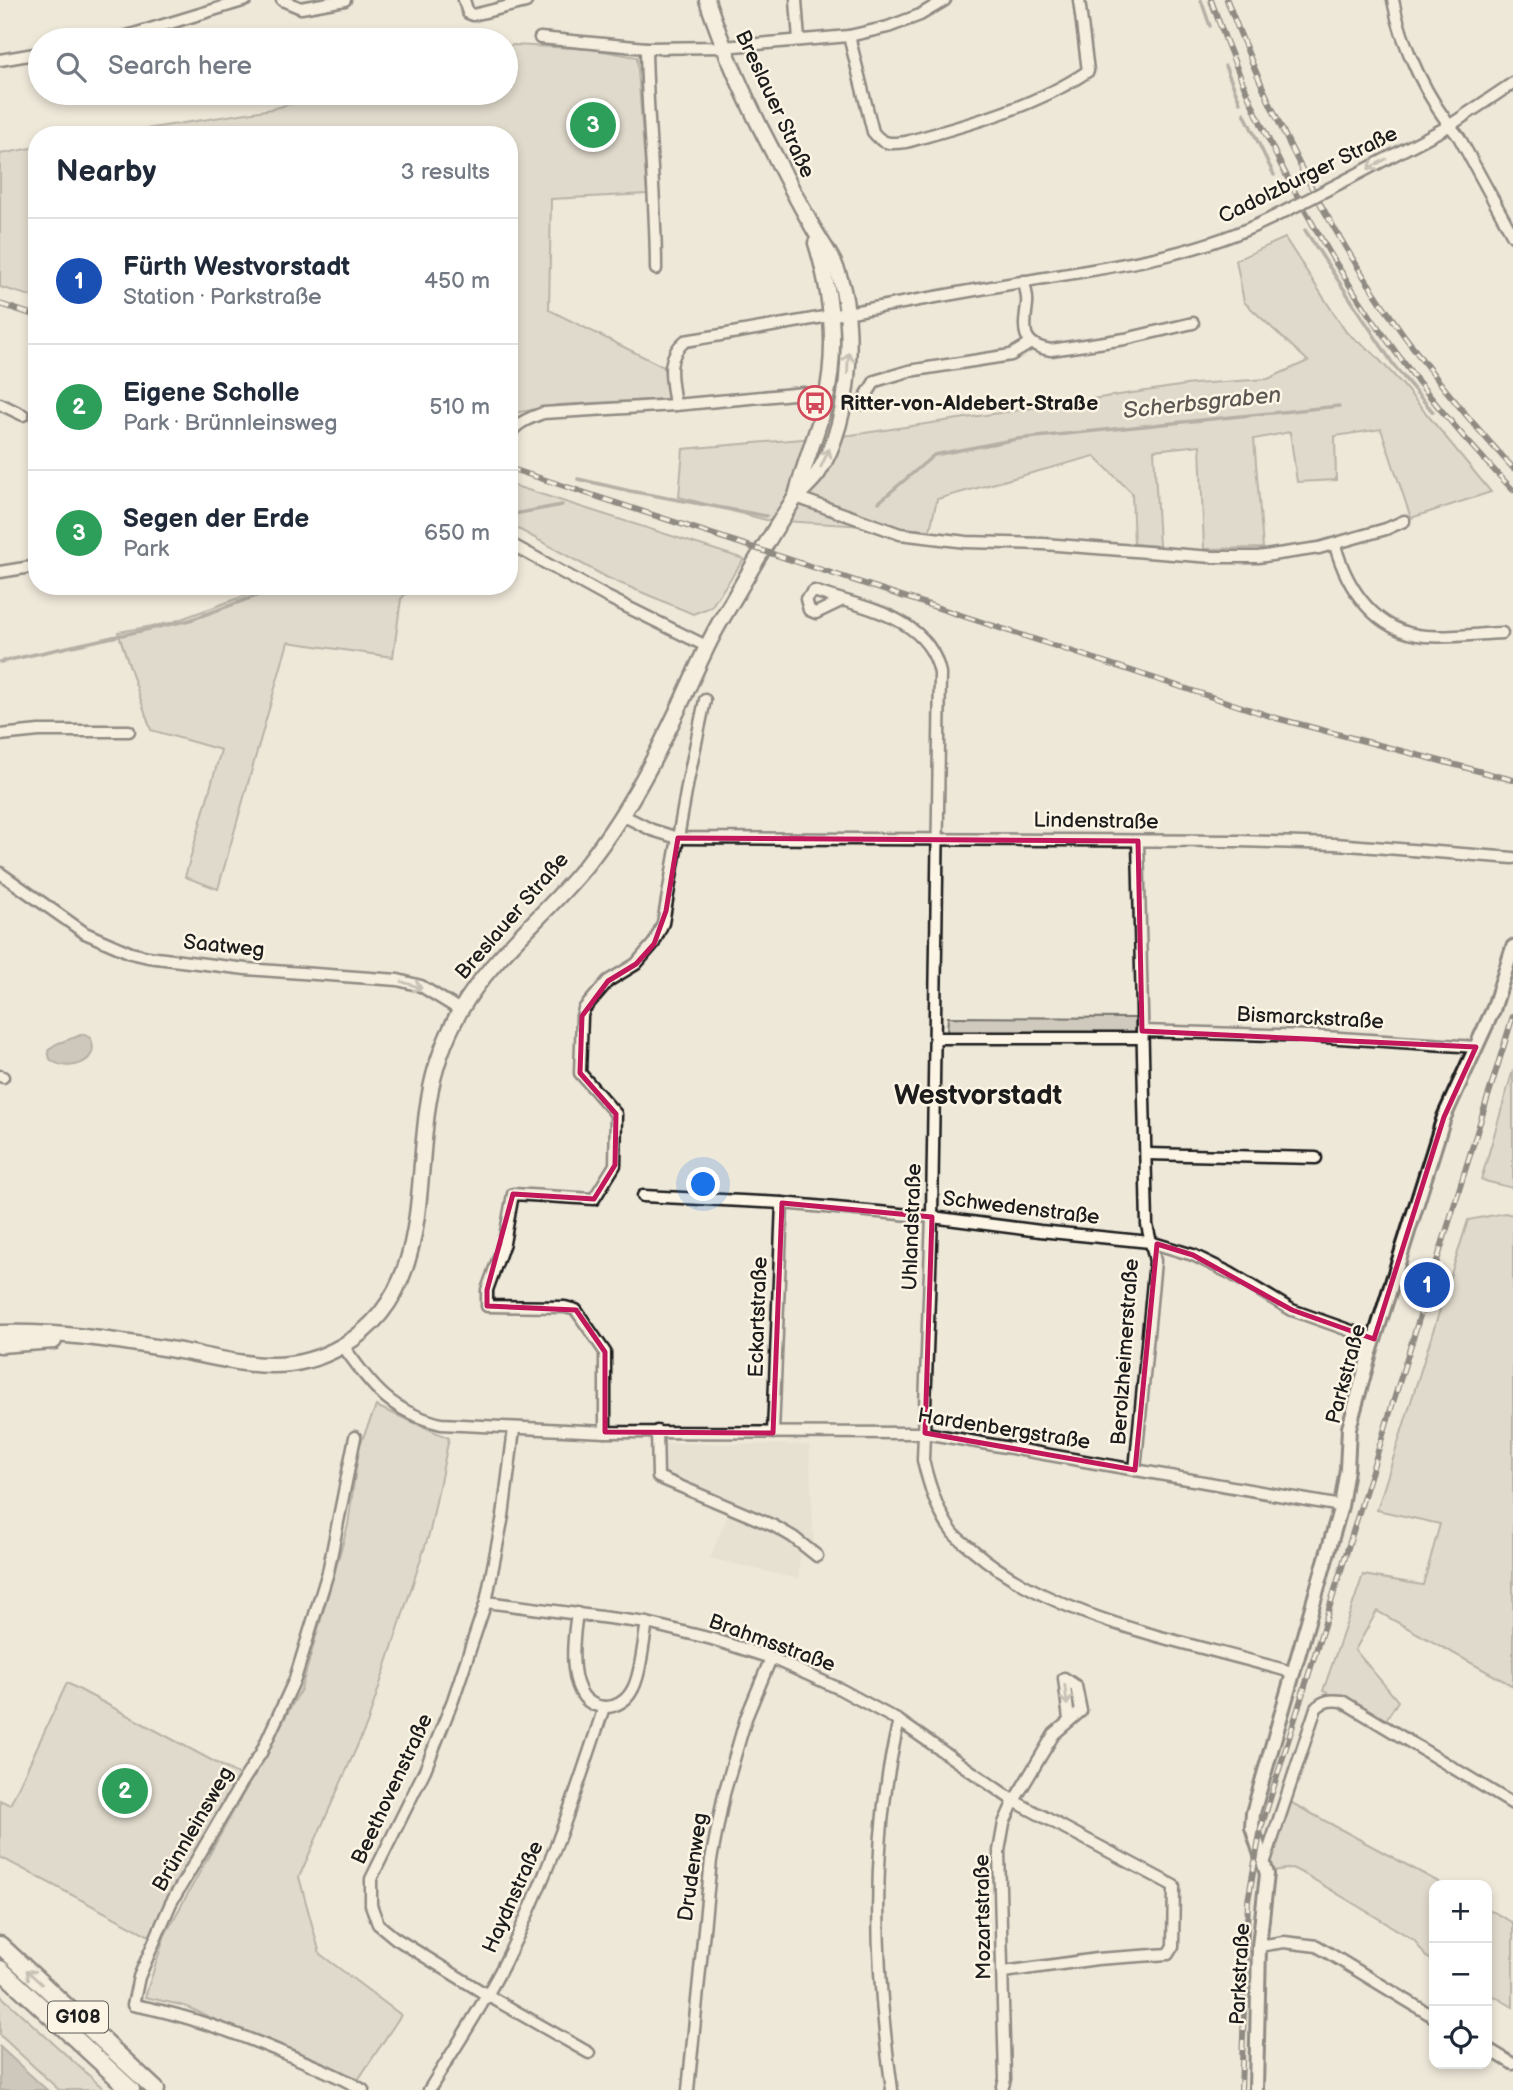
<!DOCTYPE html>
<html lang="en">
<head>
<meta charset="utf-8">
<style>
	body { margin:0; font-family:"Balsamiq Sans",sans-serif; background:#f2f2f3; color:#1f2937 }
	.controls { position:absolute; right:21px; bottom:21px; display:grid; overflow:hidden; border-radius:14px; box-shadow:0 4px 10px #0003 }
	.controls button { width:63px; height:63px; display:grid; place-items:center; padding:0; border:0; border-bottom:2px solid #e0e1e3; background:#fff; color:#1f2937; font:35px sans-serif }
	.you { position:absolute; left:704px; top:1185px; width:24px; height:24px; margin:-18px; border:5px solid #fff; border-radius:50%; background:#1a73e8; box-shadow:0 0 0 10px #1a73e833 }
	.badge { display:grid; place-items:center; width:46px; height:46px; border-radius:50%; background:#111827; color:#fff; font-size:23px; font-weight:700 }
	.pin { position:absolute; translate:-50% -50%; border:4px solid #fff; box-shadow:0 2px 7px #0006 }
	.list { margin:0; padding:0; list-style:none }
	h2 { display:flex; justify-content:space-between; align-items:center; height:91px; margin:0; padding:0 28px; font-size:30px }
	h2 small { font-size:23px; font-weight:400; color:#747a83 }
	.list li { display:grid; grid-template-columns:46px 1fr auto; gap:21px; align-items:center; box-sizing:border-box; height:126px; padding:0 28px; border-top:2px solid #e0e1e3 }
	.list b { display:block; font-size:26px; white-space:nowrap }
	.list p { margin:0; font-size:23px; white-space:nowrap; color:#747a83 }
	.list em { font-size:23px; font-style:normal; color:#747a83 }
	.icon { flex:none; width:38px; height:38px; fill:none; stroke:currentColor; stroke-width:2; stroke-linecap:round; stroke-linejoin:round }
	.map { position:relative; flex:none; width:1513px; height:2090px; overflow:hidden }
	.search { position:absolute; background:#fff; box-shadow:0 4px 10px #0003; left:28px; top:28px; width:490px; height:77px; display:flex; align-items:center; gap:18px; box-sizing:border-box; padding:0 24px; border-radius:38px; color:#747a83; font-size:26px }
	.panel { position:absolute; background:#fff; box-shadow:0 4px 10px #0003; left:28px; top:126px; width:490px; height:469px; border-radius:28px }
	.map>svg:first-child { display:block }
	.built { fill:#ded9cb }
	.green { fill:#cfcabd; stroke:#76736c; stroke-width:2 }
	.water { fill:#a7a299; stroke:#6f6c67; stroke-width:2 }
	.lines { fill:none; stroke-linecap:round; stroke-linejoin:round }
	.stream { stroke:#6f6c67; stroke-width:3.5 }
	.minor-casing { stroke:#1c1c1c; stroke-width:15 }
	.tertiary-casing { stroke:#1c1c1c; stroke-width:18 }
	.secondary-casing { stroke:#1c1c1c; stroke-width:19 }
	.trunk-casing { stroke:#1c1c1c; stroke-width:21 }
	.minor { stroke:#fcf5e5; stroke-width:10 }
	.tertiary { stroke:#fcf5e5; stroke-width:12 }
	.secondary { stroke:#fcf5e5; stroke-width:14 }
	.trunk { stroke:#fcf5e5; stroke-width:16 }
	.rail-casing { stroke:#1c1c1c; stroke-width:6 }
	.rail { stroke:#fcf5e5; stroke-width:3.5; stroke-dasharray:10; stroke-linecap:butt }
	.minor-bridge-casing { stroke:#1c1c1c; stroke-width:15; stroke-linecap:butt }
	.minor-bridge { stroke:#fcf5e5; stroke-width:10 }
	.oneway { stroke:#97938b }
	.marked { fill:none; stroke:#c2185b; stroke-width:5; stroke-linejoin:round }
	.labels { text-anchor:middle; dominant-baseline:central; stroke-width:5; stroke-linejoin:round; paint-order:stroke }
	.shield { fill:#fcf5e5; stroke:#5f5d58; stroke-width:2 }
	.shield-label { font-size:19px; font-weight:bold; fill:#1c1c1c }
	.street-label { font-size:21px; fill:#1c1c1c; stroke:#fcf5e5 }
	.poi-label { font-size:21px; font-weight:bold; fill:#1c1c1c; stroke:#fcf5e5; text-anchor:start }
	.water-label { font-size:23px; font-style:italic; fill:#5b5854; stroke:#fcf5e5 }
	.district-label { font-size:28px; font-weight:bold; fill:#1c1c1c; stroke:#fcf5e5 }
</style>
</head>
<body>
<div class="map">
<svg width="1513" height="2090" viewBox="0 0 1513 2090">
	<rect width="100%" height="100%" fill="#eee8d9"/>
	<filter id="ink" filterUnits="userSpaceOnUse"><feTurbulence type="fractalNoise" baseFrequency=".0143" numOctaves="2"/><feDisplacementMap in="SourceGraphic" scale="14" xChannelSelector="R" yChannelSelector="G"/><feConvolveMatrix kernelMatrix="1 2 1 2 8 2 1 2 1" color-interpolation-filters="sRGB"/></filter>
	<g filter="url(#ink)">
		<!-- built -->
		<polygon class="built" points="664,1443 809,1445 814,1545 801,1542 798,1579 710,1558 732,1505 663,1474"/>
		<!-- green -->
		<g class="green">
			<polygon points="513,45 591,49 637,57 647,194 551,199 549,310 664,367 668,399 558,405 509,414 509,135 108,135 272,109 329,93 506,93 506,47"/>
			<polygon points="37,147 37,298 0,287 0,154"/>
			<polygon points="1285,238 1346,332 1373,353 1402,384 1491,492 1411,518 1381,429 1335,436 1336,480 1297,482 1290,432 1254,439 1263,548 1204,549 1200,445 1154,450 1159,546 1134,544 1132,493 1094,456 937,499 930,530 766,520 679,497 683,449 851,435 1193,384 1268,379 1308,361 1244,302 1236,260"/>
			<polygon points="509,484 744,559 711,607 693,614 608,578 509,524"/>
			<polygon points="272,586 412,586 401,599 393,657 288,642 218,889 185,877 221,750 151,730 118,632 170,623"/>
			<polygon points="948,1017 1135,1018 1135,1034 947,1032"/>
			<polygon points="1513,1070 1513,1188 1481,1180"/>
			<polygon points="1505,1213 1513,1215 1513,1686 1377,1611 1355,1650 1398,1701 1386,1720 1323,1691 1363,1575 1423,1585 1440,1524 1377,1510 1468,1220"/>
			<polygon points="376,1406 449,1438 430,1531 367,1724 299,1877 320,1954 401,2015 356,2083 185,2006 145,1997 165,1935 301,1689 348,1525 359,1447"/>
			<polygon points="67,1683 241,1776 155,1939 0,1857 0,1800 10,1805"/>
			<polygon points="1290,1802 1444,1885 1434,1885 1434,1961 1426,1957 1414,1940 1306,1875 1292,1868 1273,1871 1270,1854"/>
			<polygon points="1487,1908 1513,1923 1513,2007 1487,1992"/>
			<polygon points="0,1995 105,2090 59,2090 0,2035"/>
		</g>
		<!-- water -->
		<g class="water">
			<path d="M 83,1034 L 90,1038 C 103,1062 67,1074 50,1059 L 48,1051 C 55,1041 72,1040 83,1034 Z"/>
			<polygon points="0,2047 47,2090 0,2090"/>
		</g>
		<g class="lines">
			<!-- stream -->
			<g class="stream">
				<polyline points="1201,0 1210,26"/>
				<polyline points="1225,66 1240,102"/>
				<polyline points="1244,113 1274,175"/>
				<polyline points="1305,230 1395,367 1433,412"/>
				<polyline points="578,479 630,491 766,516"/>
				<polyline points="879,502 934,455 1017,439 1339,406"/>
				<polyline points="509,515 562,505"/>
				<polyline points="0,662 190,620 284,586"/>
			</g>
			<!-- minor casing -->
			<g class="minor-casing">
				<g id="minor">
					<polyline points="282,0 301,8 345,0"/>
					<polyline points="464,0 468,13 473,15 526,2 527,0"/>
					<polyline points="796,0 799,40"/>
					<path d="M 1393,0 C 1401,45 1429,103 1459,137 L 1513,236"/>
					<path d="M 849,36 L 873,132 C 883,145 891,144 906,142 C 967,125 1035,107 1088,71 L 1079,0"/>
					<polyline points="540,38 646,48 723,47 849,36 888,27 920,15 945,0"/>
					<polyline points="114,40 246,0"/>
					<path d="M 646,48 C 647,121 656,195 656,269"/>
					<polyline points="0,60 40,53"/>
					<polyline points="1348,179 1449,126 1513,83"/>
					<path d="M 1024,281 C 1025,289 1028,296 1027,304 C 1024,329 1020,345 1051,350 L 1125,339 L 1193,323"/>
					<polyline points="0,404 23,415"/>
					<polyline points="861,404 875,381 909,371 1011,355 1031,343"/>
					<path d="M 675,405 C 672,381 664,358 685,341 C 795,323 905,302 1015,283 C 1105,267 1189,259 1272,218"/>
					<path d="M 509,436 C 515,423 530,418 543,413 L 675,405 L 804,393"/>
					<polyline points="796,497 900,534 966,542 1044,544 1212,557 1258,557 1319,548 1386,529 1404,521"/>
					<polyline points="509,543 607,597 708,647"/>
					<path d="M 1335,545 C 1347,589 1376,632 1425,636 C 1451,638 1477,634 1502,633"/>
					<polyline points="0,572 37,566"/>
					<path d="M 841,601 L 816,613 L 809,610 L 806,599 L 814,591 C 862,608 928,615 940,673 L 932,1217 L 923,1460 C 929,1485 937,1512 953,1533 C 958,1539 967,1545 973,1550 C 1058,1623 1190,1641 1294,1673"/>
					<polyline points="0,735 39,731 129,731"/>
					<polyline points="622,815 652,830 678,838 1239,841 1335,844 1513,858"/>
					<polyline points="0,873 85,933 131,953 148,957 246,969 398,980 421,986 460,1010"/>
					<polyline points="1142,1031 1309,1036 1476,1047"/>
					<polyline points="936,1038 1142,1038"/>
					<polyline points="0,1076 3,1077"/>
					<polyline points="1147,1154 1316,1158"/>
					<polyline points="643,1196 782,1203 932,1217 1040,1231 1150,1242 1193,1255 1230,1273 1292,1310 1374,1339"/>
					<path d="M 343,1346 C 373,1387 389,1411 441,1424 L 605,1432 L 925,1433 L 1341,1506"/>
					<polyline points="514,1429 503,1516 486,1602 453,1700 425,1770 371,1879 371,1905 378,1924 395,1938 487,1995 589,2053"/>
					<polyline points="657,1431 658,1477 774,1526 793,1537 817,1556"/>
					<polyline points="605,1432 605,1352 576,1310 565,1307 487,1306 487,1290 504,1243 513,1194 594,1199 615,1165 616,1114 580,1073 582,1016 584,1009 608,981 636,964 654,943 663,923 688,781 705,700"/>
					<polyline points="773,1433 782,1203"/>
					<path d="M 355,1437 L 328,1572 L 295,1679 L 261,1753 L 241,1784 L 171,1903 L 139,1977 L 133,2005 C 184,2014 231,2031 279,2051 C 308,2063 336,2074 363,2090"/>
					<polyline points="1135,1470 1155,1261 1147,1225 1138,841"/>
					<polyline points="486,1602 647,1623 712,1639 771,1658 840,1689 899,1721 1014,1801 1174,1886 1173,1946 1168,1954 1097,1959 1004,1972"/>
					<path d="M 577,1613 C 573,1639 564,1704 604,1707 C 614,1708 626,1701 631,1692 C 641,1677 643,1642 647,1623"/>
					<path d="M 1265,1861 L 1316,1708 C 1324,1700 1331,1700 1342,1701 L 1513,1804"/>
					<polyline points="1259,1946 1284,1942 1317,1946 1434,2017"/>
					<polyline points="1487,2048 1513,2064"/>
					<path d="M 429,2090 C 454,2049 481,2009 503,1966 C 546,1881 575,1797 604,1707"/>
					<polyline points="688,2090 711,1860 724,1794 746,1718 771,1658"/>
					<path d="M 892,2090 C 875,1971 870,1838 899,1721"/>
					<polyline points="1002,2090 1005,2079 999,1851 1004,1823 1014,1801 1054,1734 1081,1711 1076,1686 1064,1678 1069,1720"/>
				</g>
			</g>
			<!-- tertiary casing -->
			<g class="tertiary-casing">
				<polyline id="tertiary" points="1256,2090 1259,1946 1267,1874 1252,1827 1253,1813 1341,1506 1347,1469 1349,1428 1369,1356 1444,1117 1493,1010 1513,947"/>
			</g>
			<!-- secondary casing -->
			<g class="secondary-casing">
				<g id="secondary">
					<path d="M 796,496 C 804,464 817,434 825,403 C 838,349 832,295 816,243"/>
					<path d="M 0,1333 C 56,1331 113,1340 169,1349 C 231,1359 282,1381 342,1346 C 432,1295 414,1185 429,1099 C 434,1068 445,1038 460,1011 C 492,956 543,918 583,869 C 619,825 647,775 671,724 C 688,690 701,655 720,622 C 744,582 767,540 793,501 C 800,491 811,483 818,473 C 838,441 846,401 848,365 C 850,331 848,294 834,263 C 827,249 817,236 810,222 C 797,200 786,178 775,156 C 748,105 725,54 707,0"/>
					<polyline points="0,1345 54,1341"/>
				</g>
			</g>
			<!-- trunk casing -->
			<g class="trunk-casing">
				<g id="trunk">
					<polyline points="0,1945 156,2090"/>
					<polyline points="0,1969 131,2090"/>
				</g>
			</g>
			<!-- minor -->
			<use href="#minor" class="minor"/>
			<!-- tertiary -->
			<use href="#tertiary" class="tertiary"/>
			<!-- secondary -->
			<use href="#secondary" class="secondary"/>
			<!-- trunk -->
			<use href="#trunk" class="trunk"/>
			<!-- rail casing -->
			<g class="rail-casing">
				<g id="rail">
					<path d="M 1211,0 C 1275,184 1377,351 1513,490"/>
					<path d="M 1227,0 C 1296,182 1381,325 1513,468"/>
					<polyline points="0,304 37,316"/>
					<polyline points="509,468 1276,718 1513,780"/>
					<polyline points="1241,2090 1248,1901 1261,1828 1513,1016"/>
				</g>
			</g>
			<!-- rail -->
			<use href="#rail" class="rail"/>
			<!-- minor-bridge casing -->
			<g class="minor-bridge-casing">
				<polyline id="minor-bridge" points="1272,218 1348,179"/>
			</g>
			<!-- minor-bridge -->
			<use href="#minor-bridge" class="minor-bridge"/>
		</g>
		<!-- one-way arrows -->
		<defs><path id="oneway-shaft" d="M-6 0H5M1.5-3L5.5 0L1.5 3" fill="none" stroke-width="1.6" stroke-linecap="round" stroke-linejoin="round" transform="scale(1.75)"/></defs>
		<g class="oneway">
			<use href="#oneway-shaft" transform="translate(1377 164) rotate(152)"/>
			<use href="#oneway-shaft" transform="translate(848 363) rotate(-87)"/>
			<use href="#oneway-shaft" transform="translate(825 458) rotate(-65)"/>
			<use href="#oneway-shaft" transform="translate(412 985) rotate(18)"/>
			<use href="#oneway-shaft" transform="translate(1066 1695) rotate(83)"/>
			<use href="#oneway-shaft" transform="translate(34 1977) rotate(-137)"/>
		</g>
	</g>
	<!-- marked area -->
	<path d="M0 0H1513V2090H0ZM 678,838 L 1138,841 L 1142,1031 L 1476,1047 L 1444,1117 L 1374,1339 L 1292,1310 L 1193,1255 L 1157,1244 L 1135,1470 L 925,1433 L 932,1217 L 782,1203 L 773,1433 L 605,1432 L 605,1352 L 576,1310 L 487,1306 L 487,1290 L 513,1194 L 594,1199 L 615,1165 L 616,1114 L 580,1073 L 582,1016 L 608,981 L 636,964 L 654,944 L 666,911 Z" fill="#eee8d9" fill-opacity=".55" fill-rule="evenodd"/>
	<path class="marked" d="M 678,838 L 1138,841 L 1142,1031 L 1476,1047 L 1444,1117 L 1374,1339 L 1292,1310 L 1193,1255 L 1157,1244 L 1135,1470 L 925,1433 L 932,1217 L 782,1203 L 773,1433 L 605,1432 L 605,1352 L 576,1310 L 487,1306 L 487,1290 L 513,1194 L 594,1199 L 615,1165 L 616,1114 L 580,1073 L 582,1016 L 608,981 L 636,964 L 654,944 L 666,911 Z"/>
	<!-- icons -->
	<defs>
		<g id="bus-ring" transform="scale(1.75)"><circle r="9.5" fill="#fcf5e5" stroke="#d1495b" stroke-width="1.5"/><path d="M-5-6H5V4H4V6H2V4H-2V6H-4V4H-5ZM-3.5-4V0h7V-4ZM-3.5 1.2v1.5H-2V1.2ZM2 1.2v1.5H3.5V1.2Z" fill="#d1495b"/></g>
	</defs>
	<g fill-rule="evenodd">
		<use href="#bus-ring" x="815" y="403"/>
	</g>
	<g class="labels">
		<!-- shield labels -->
		<rect class="shield" x="48" y="2001.5" width="60" height="31" rx="5"/>
		<g class="shield-label">
			<text x="78" y="2017">G108</text>
		</g>
		<!-- street labels -->
		<g class="street-label">
			<text transform="translate(775 104) rotate(65)">Breslauer Straße</text>
			<text transform="translate(1308 175) rotate(-26)">Cadolzburger Straße</text>
			<text transform="translate(1096 821) rotate(1)">Lindenstraße</text>
			<text transform="translate(512 916) rotate(-49)">Breslauer Straße</text>
			<text transform="translate(224 946) rotate(6)">Saatweg</text>
			<text transform="translate(1310 1018) rotate(3)">Bismarckstraße</text>
			<text transform="translate(1021 1208) rotate(7)">Schwedenstraße</text>
			<text transform="translate(912 1227) rotate(-88)">Uhlandstraße</text>
			<text transform="translate(758 1317) rotate(-88)">Eckartstraße</text>
			<text transform="translate(1125 1352) rotate(-86)">Berolzheimerstraße</text>
			<text transform="translate(1346 1374) rotate(-75)">Parkstraße</text>
			<text transform="translate(1004 1429) rotate(9)">Hardenbergstraße</text>
			<text transform="translate(772 1643) rotate(20)">Brahmsstraße</text>
			<text transform="translate(392 1789) rotate(-65)">Beethovenstraße</text>
			<text transform="translate(193 1829) rotate(-60)">Brünnleinsweg</text>
			<text transform="translate(693 1867) rotate(-82)">Drudenweg</text>
			<text transform="translate(513 1897) rotate(-66)">Haydnstraße</text>
			<text transform="translate(983 1917) rotate(-91)">Mozartstraße</text>
			<text transform="translate(1240 1974) rotate(-87)">Parkstraße</text>
		</g>
		<!-- poi labels -->
		<g class="poi-label">
			<text x="840" y="403">Ritter-von-Aldebert-Straße</text>
		</g>
		<!-- water labels -->
		<g class="water-label">
			<text transform="translate(1202 403) rotate(-6)">Scherbsgraben</text>
		</g>
		<!-- district labels -->
		<g class="district-label">
			<text x="978" y="1095">Westvorstadt</text>
		</g>
	</g>
</svg>
<div class="controls">
<button>+</button>
<button>−</button>
<button><svg class="icon" aria-label="locate" viewBox="0 0 24 24"><circle cx="12" cy="12" r="6"/><path d="M12 2v4M12 18v4M2 12h4M18 12h4"/></svg></button>
</div>
<div class="you"></div>
<div class="pin badge" style="left:1427px;top:1285px;background:#1a4fb4">1</div>
<div class="pin badge" style="left:125px;top:1791px;background:#2e9e5b">2</div>
<div class="pin badge" style="left:593px;top:125px;background:#2e9e5b">3</div>
<div class="search"><svg class="icon" aria-label="search" viewBox="0 0 24 24"><circle cx="10" cy="10" r="6"/><path d="M15 15l6 6"/></svg>Search here</div>
<section class="panel">
<h2>Nearby<small>3 results</small></h2>
<ul class="list">
<li><span class="badge" style="background:#1a4fb4">1</span><div><b>Fürth Westvorstadt</b><p>Station · Parkstraße</p></div><em>450 m</em></li>
<li><span class="badge" style="background:#2e9e5b">2</span><div><b>Eigene Scholle</b><p>Park · Brünnleinsweg</p></div><em>510 m</em></li>
<li><span class="badge" style="background:#2e9e5b">3</span><div><b>Segen der Erde</b><p>Park</p></div><em>650 m</em></li>
</ul>
</section>
</div>
</body>
</html>
